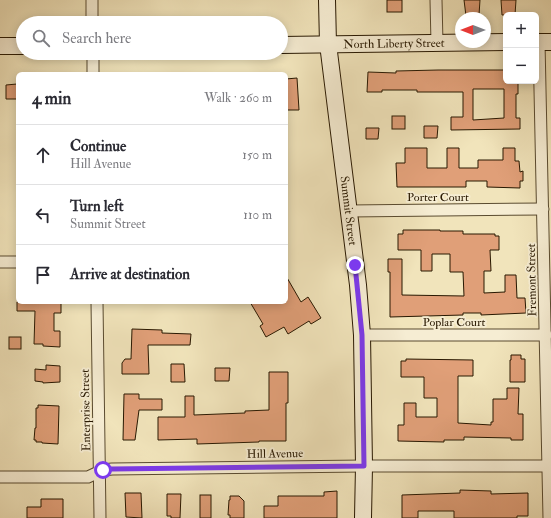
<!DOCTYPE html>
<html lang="en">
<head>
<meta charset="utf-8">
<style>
	body { margin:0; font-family:"IM FELL Double Pica",serif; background:#f7f7f7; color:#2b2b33 }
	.controls { position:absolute; right:12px; top:12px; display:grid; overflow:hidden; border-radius:6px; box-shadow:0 2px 10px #0003 }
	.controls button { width:36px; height:36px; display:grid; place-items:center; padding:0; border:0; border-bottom:1px solid #e1e1e2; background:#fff; color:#2b2b33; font:20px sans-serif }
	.compass { position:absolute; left:455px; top:12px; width:36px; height:36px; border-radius:50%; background:#fff; box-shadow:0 2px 10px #0003; rotate:270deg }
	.stop { position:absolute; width:12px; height:12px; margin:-9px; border:3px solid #7c3aed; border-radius:50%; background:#fff }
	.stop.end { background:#7c3aed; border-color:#fff; box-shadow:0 1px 4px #0008 }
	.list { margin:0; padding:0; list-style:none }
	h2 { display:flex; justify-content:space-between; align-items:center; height:52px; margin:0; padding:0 16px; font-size:17px }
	h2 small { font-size:13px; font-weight:400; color:#7c7c81 }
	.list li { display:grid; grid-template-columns:26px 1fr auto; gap:12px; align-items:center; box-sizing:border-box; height:60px; padding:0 16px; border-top:1px solid #e1e1e2 }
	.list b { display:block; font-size:15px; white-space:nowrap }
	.list p { margin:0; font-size:13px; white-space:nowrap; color:#7c7c81 }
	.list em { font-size:13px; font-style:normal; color:#7c7c81 }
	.icon { flex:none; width:22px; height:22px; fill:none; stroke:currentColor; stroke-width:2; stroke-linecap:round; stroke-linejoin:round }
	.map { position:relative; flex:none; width:551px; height:518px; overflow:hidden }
	.search { position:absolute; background:#fff; box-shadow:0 2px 10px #0003; left:16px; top:16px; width:272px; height:44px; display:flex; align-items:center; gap:10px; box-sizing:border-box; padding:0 14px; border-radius:22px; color:#7c7c81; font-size:15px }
	.panel { position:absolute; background:#fff; box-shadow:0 2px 10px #0003; left:16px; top:72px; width:272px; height:232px; border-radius:6px }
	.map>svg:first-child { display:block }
	.building { fill:#e09f78; stroke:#281801; fill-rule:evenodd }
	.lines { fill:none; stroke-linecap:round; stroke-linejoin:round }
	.street-casing { stroke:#5a4b30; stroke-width:13 }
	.secondary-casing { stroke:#281801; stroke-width:18 }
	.street { stroke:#f6edd3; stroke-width:11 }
	.secondary { stroke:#f6edd3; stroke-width:16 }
	.route { stroke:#7c3aed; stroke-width:5 }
	.labels { text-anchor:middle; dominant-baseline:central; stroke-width:3.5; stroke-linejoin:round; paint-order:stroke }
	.street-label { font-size:12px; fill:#281801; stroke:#f6edd3 }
</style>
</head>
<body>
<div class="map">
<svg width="551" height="518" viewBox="0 0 551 518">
	<rect width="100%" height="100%" fill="#f1e4bb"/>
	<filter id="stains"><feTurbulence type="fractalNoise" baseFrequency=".005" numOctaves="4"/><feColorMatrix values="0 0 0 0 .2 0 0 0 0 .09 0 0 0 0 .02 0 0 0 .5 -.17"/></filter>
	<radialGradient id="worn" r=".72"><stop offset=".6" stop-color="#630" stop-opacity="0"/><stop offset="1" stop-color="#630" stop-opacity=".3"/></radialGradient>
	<!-- building -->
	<g class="building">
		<rect x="387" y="0" width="15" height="12"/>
		<polygon points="464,0 480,0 479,15 466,16"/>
		<polygon points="501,0 516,0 515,15 502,15"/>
		<path d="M 438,70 L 506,70 L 506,81 L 518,81 L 518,94 L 516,94 L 516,118 L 520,118 L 520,129 L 451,130 L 451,117 L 463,117 L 463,92 L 417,92 L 417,90 L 382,90 L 382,92 L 367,92 L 368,72 L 396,73 L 396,71 ZM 473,89 L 504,89 L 504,118 L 473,120 Z"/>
		<polygon points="297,78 299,110 286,110 286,79"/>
		<polygon points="17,84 18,99 6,99 6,85"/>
		<rect x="392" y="116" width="13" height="13"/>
		<polygon points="424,126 438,126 437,138 424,138"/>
		<polygon points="366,128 379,128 378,139 366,139"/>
		<polygon points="405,148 427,148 427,168 447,168 447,148 459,148 459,168 478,168 478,160 503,160 503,148 515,148 515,161 519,161 520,172 523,171 523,181 520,181 520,188 487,187 487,181 466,181 466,187 397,187 396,163 405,163"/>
		<polygon points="403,230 440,230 440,231 463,231 463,234 495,234 495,236 499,236 499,250 490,250 491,271 484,271 484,293 505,292 505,275 516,275 517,298 525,298 526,313 481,315 481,313 463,313 463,315 390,317 390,272 388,272 388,259 402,259 402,295 464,296 463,272 450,272 450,254 432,254 432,271 421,271 421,250 398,250 398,234 403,234"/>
		<polygon points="286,276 301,302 308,297 321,318 311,324 309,321 288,334 284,327 266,337 260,326 263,324 250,302 286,302"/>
		<polygon points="17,302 59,302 61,303 61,313 54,313 54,331 60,331 60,347 43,346 43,344 34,344 35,311 17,311"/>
		<polygon points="132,329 162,330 162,333 191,334 190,345 148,345 149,374 122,374 122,363 125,359 131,359"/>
		<rect x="9" y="337" width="12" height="12"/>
		<polygon points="511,355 521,355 521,359 525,359 525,382 510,382 510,360 511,360"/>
		<polygon points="406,359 473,360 473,376 458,376 458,423 491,425 491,422 493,422 493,399 507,399 507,388 519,388 518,414 523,414 523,440 511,440 511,438 464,437 464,440 444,440 444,442 398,441 398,425 404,425 404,403 416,403 416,417 437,417 437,398 424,398 424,377 401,377 401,361 406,361"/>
		<polygon points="171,364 184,364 185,382 171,382"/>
		<polygon points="46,365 60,366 60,382 43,383 43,382 35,381 35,369 46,370"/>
		<polygon points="215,368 230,368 229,381 215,381"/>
		<polygon points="269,372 288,372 288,403 286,403 286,441 259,441 259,442 197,444 197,439 158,440 158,417 185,417 185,396 194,396 194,415 245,413 245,411 269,410"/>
		<polygon points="124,394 139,394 139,399 162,399 162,410 139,410 135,440 123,440"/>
		<polygon points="38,405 59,406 58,444 42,443 42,442 36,442 36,440 34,440 35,428 36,428 36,408 38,408"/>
		<polygon points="460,490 491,491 491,494 528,493 528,516 517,516 517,518 454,518 454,511 418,511 418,518 402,518 402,495 460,493"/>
		<polygon points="337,491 337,518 264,518 264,506 278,506 278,496 324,496 324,492"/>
		<polygon points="125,493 141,493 142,518 126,517"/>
		<polygon points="167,494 181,494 180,518 171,518 171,516 167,516"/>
		<rect x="200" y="495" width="11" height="23"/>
		<polygon points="230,496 239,496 244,501 244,518 230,518 230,515 228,515 229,500 230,500"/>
		<polygon points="41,499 63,499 63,518 27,518 27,507 41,507"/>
	</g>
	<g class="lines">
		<!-- street casing -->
		<g class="street-casing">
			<g id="street">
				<polyline points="92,0 92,23"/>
				<polyline points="436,0 437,43"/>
				<polyline points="539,42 549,518"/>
				<polyline points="93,53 93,74"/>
				<polyline points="349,211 543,209"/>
				<polyline points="0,262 18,262"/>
				<polyline points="97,302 100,518"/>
				<polyline points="362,335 546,335"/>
				<polyline points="0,477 88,477 103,470 112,469 364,466 551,466"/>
			</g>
		</g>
		<!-- secondary casing -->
		<g class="secondary-casing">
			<g id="secondary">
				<path id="s1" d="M 327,0 L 328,44 L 358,285 L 362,335 L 364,466 L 363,518"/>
				<polyline points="536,42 551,42"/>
				<path id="s2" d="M 281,45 L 506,42"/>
				<polyline points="0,46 23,46"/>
			</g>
		</g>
		<!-- street -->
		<use href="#street" class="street"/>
		<!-- secondary -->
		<use href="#secondary" class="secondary"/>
	</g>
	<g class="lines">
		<!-- route -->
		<polyline class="route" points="103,470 112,469 364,466 362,335 355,265"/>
	</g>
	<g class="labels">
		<!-- street labels -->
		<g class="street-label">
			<text stroke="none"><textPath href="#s2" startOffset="113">North Liberty Street</textPath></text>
			<text x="438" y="197">Porter Court</text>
			<text stroke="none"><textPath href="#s1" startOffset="212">Summit Street</textPath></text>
			<text transform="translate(532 280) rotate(-91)">Fremont Street</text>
			<text x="454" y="322">Poplar Court</text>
			<text transform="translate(86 410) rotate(-91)">Enterprise Street</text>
			<text transform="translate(275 454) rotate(-1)">Hill Avenue</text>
		</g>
	</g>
	<rect width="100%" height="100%" filter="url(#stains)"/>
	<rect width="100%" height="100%" fill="url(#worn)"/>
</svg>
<div class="controls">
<button>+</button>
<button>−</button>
</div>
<svg class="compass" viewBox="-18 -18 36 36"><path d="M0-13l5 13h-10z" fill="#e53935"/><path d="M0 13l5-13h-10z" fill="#7c7c81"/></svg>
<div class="stop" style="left:103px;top:470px"></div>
<div class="stop end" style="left:355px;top:265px"></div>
<div class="search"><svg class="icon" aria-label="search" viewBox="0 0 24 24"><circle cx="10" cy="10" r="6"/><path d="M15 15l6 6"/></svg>Search here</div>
<section class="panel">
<h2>4 min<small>Walk · 260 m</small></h2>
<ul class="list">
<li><svg class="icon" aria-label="ahead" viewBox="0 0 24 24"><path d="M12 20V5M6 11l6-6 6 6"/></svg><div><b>Continue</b><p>Hill Avenue</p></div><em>150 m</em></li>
<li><svg class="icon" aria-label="left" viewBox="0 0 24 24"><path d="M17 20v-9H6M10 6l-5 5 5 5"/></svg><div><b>Turn left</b><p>Summit Street</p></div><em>110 m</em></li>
<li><svg class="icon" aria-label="arrive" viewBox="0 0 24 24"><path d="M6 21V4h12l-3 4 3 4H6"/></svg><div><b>Arrive at destination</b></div></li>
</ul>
</section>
</div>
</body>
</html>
